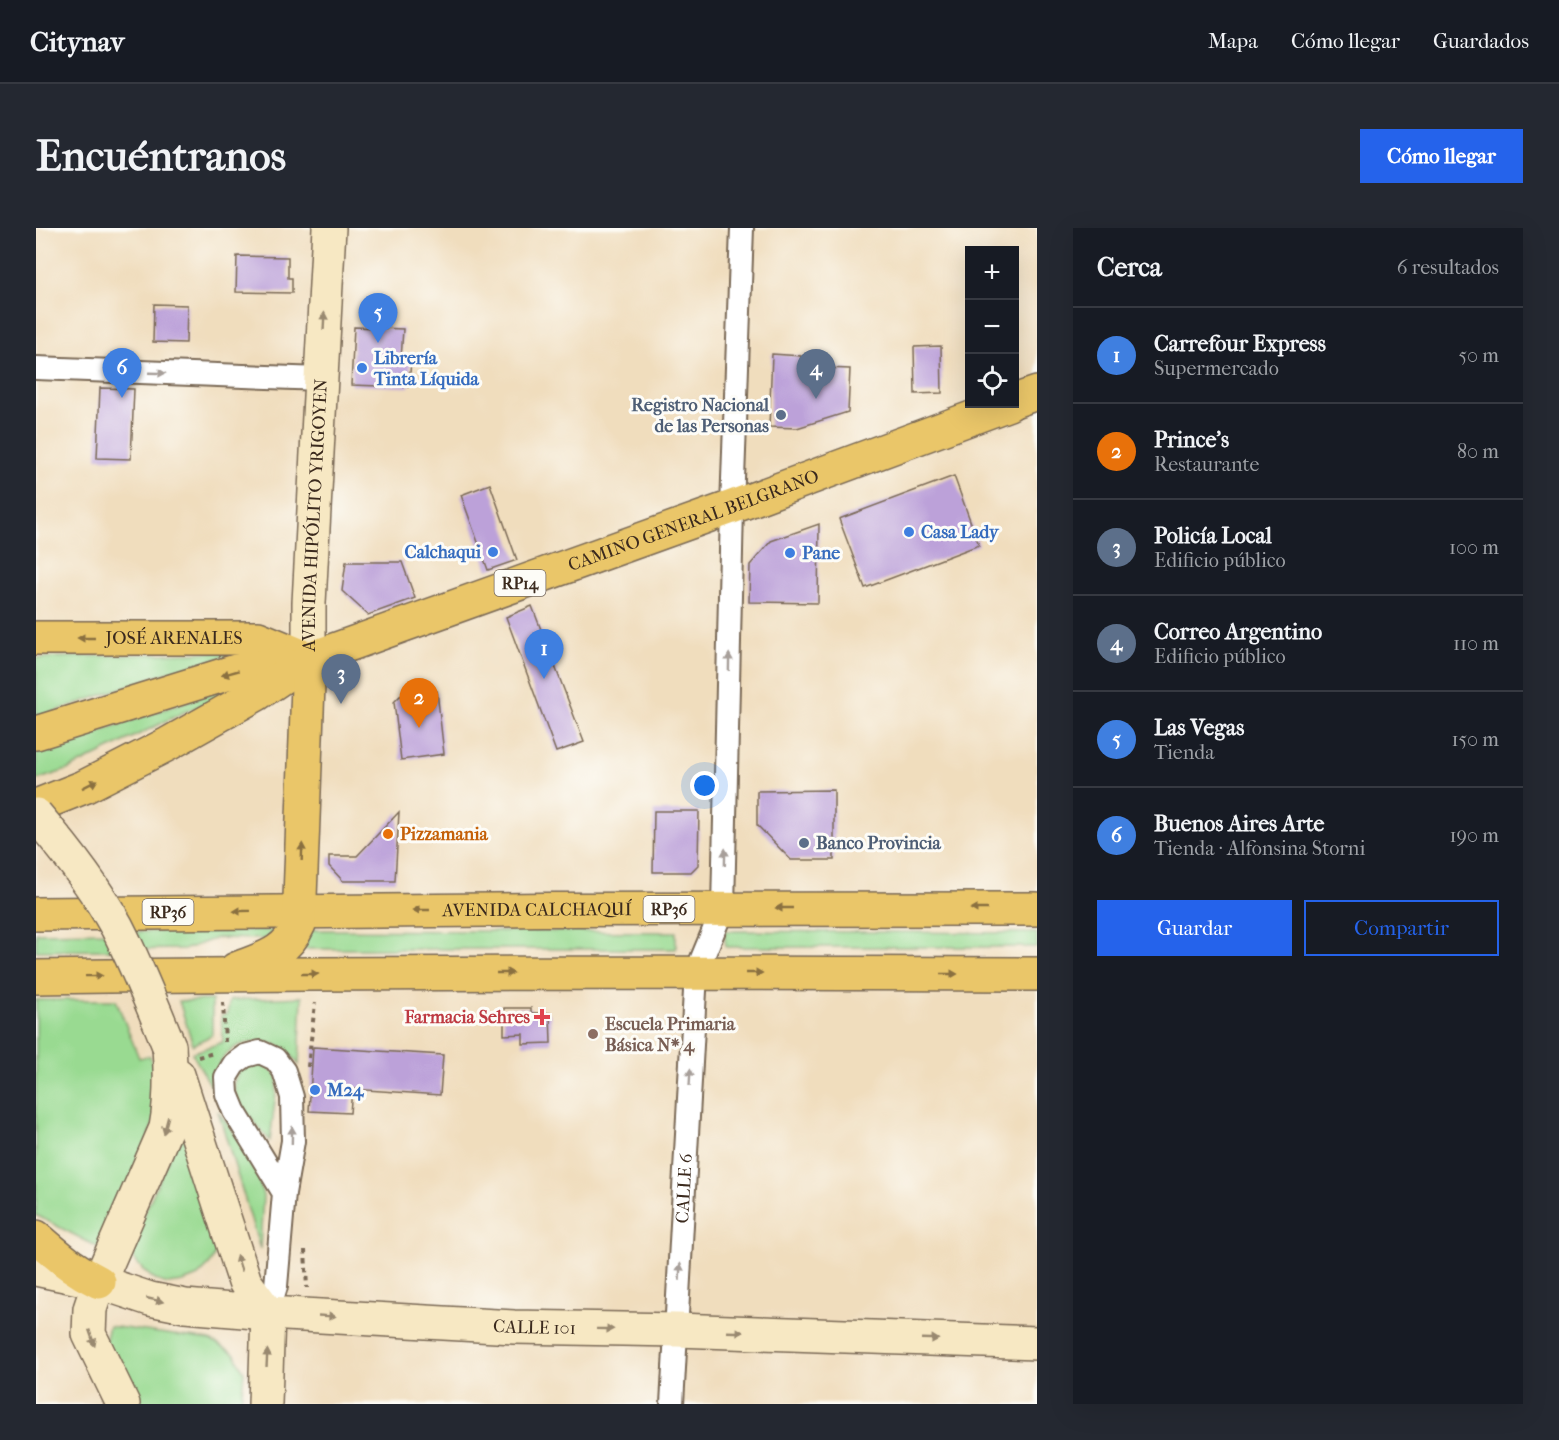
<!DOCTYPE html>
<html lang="es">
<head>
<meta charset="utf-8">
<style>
	body { margin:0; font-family:"IM FELL French Canon",serif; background:#242831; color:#f1f3f6 }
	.controls { position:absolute; right:18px; top:18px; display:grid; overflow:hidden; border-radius:0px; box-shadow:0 6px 24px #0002 }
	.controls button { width:54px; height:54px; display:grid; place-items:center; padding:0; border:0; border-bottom:2px solid #363941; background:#171b24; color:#f1f3f6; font:30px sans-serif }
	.you { position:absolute; left:669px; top:558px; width:21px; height:21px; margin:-15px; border:4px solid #fff; border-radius:50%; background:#1a73e8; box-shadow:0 0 0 9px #1a73e833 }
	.badge { display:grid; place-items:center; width:39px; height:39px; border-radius:50%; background:#2563eb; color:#fff; font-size:20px; font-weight:700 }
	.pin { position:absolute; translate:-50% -50px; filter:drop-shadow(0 2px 3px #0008) }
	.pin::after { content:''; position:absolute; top:32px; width:21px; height:18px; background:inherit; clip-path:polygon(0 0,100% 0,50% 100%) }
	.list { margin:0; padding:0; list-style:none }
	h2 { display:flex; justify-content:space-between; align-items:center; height:78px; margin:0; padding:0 24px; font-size:26px }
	h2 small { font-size:20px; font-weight:400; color:#9ea1a6 }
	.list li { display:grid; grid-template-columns:39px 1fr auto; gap:18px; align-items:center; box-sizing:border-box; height:96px; padding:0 24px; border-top:2px solid #363941 }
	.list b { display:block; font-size:22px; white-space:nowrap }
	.list p { margin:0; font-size:20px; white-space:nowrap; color:#9ea1a6 }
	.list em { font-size:20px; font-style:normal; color:#9ea1a6 }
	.actions { display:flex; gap:12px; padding:18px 24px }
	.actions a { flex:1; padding:14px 0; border:2px solid #2563eb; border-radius:0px; text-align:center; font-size:21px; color:#2563eb }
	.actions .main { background:#2563eb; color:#fff }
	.icon { flex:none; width:33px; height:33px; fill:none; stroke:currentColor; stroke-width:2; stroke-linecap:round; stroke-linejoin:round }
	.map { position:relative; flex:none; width:1001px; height:1176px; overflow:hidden; border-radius:0px }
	header { display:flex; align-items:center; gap:36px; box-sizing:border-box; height:84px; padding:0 30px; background:#171b24; border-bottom:2px solid #363941 }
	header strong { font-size:28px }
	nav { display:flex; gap:33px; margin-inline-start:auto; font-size:21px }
	.intro { display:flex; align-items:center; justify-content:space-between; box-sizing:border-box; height:144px; padding:0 36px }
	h1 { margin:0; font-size:42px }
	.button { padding:15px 27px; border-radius:0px; background:#2563eb; color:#fff; font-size:21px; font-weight:700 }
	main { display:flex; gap:36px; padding:0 36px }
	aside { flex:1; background:#171b24; border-radius:0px; box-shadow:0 6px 24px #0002 }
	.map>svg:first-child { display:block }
	.green { fill:#99da91; stroke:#6a8258; stroke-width:1.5 }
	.building { fill:#bca1d9 }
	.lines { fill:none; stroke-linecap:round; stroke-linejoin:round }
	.street-casing { stroke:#7a6956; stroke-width:26 }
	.secondary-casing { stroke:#7a6956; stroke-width:36 }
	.primary-casing { stroke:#7a6956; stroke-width:36 }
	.path { stroke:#7a6956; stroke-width:4; stroke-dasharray:4.5 4.5; stroke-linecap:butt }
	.street { stroke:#fff; stroke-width:22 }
	.secondary { stroke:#f7e8c3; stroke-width:33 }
	.primary { stroke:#eac669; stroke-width:33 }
	.secondary-bridge-casing { stroke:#7a6956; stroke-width:36; stroke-linecap:butt }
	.secondary-bridge { stroke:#f7e8c3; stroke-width:33 }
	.oneway { fill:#998970 }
	.oneway2 { fill:#a79f9a }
	.oneway3 { fill:#8a7040 }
	.shop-dot { fill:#3f7fe0; stroke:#fdfcf7; stroke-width:2 }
	.service-dot { fill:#5c6f8a; stroke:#fdfcf7; stroke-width:2 }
	.food-dot { fill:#e8710a; stroke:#fdfcf7; stroke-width:2 }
	.health-dot { fill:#e0444e; stroke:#fdfcf7; stroke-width:2 }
	.education-dot { fill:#8d6e63; stroke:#fdfcf7; stroke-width:2 }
	.labels { text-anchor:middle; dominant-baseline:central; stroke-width:6; stroke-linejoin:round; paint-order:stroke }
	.shield { fill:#fdfcf7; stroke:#75695f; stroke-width:1.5 }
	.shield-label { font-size:16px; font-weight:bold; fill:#3b2a1e }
	.shop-label { font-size:18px; font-weight:bold; fill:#366cbe; stroke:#fdfcf7; text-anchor:start }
	.service-label { font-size:18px; font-weight:bold; fill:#4e5e75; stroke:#fdfcf7; text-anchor:end }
	.street-label { font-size:18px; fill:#3b2a1e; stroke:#fdfcf7 }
	.food-label { font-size:18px; font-weight:bold; fill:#c56008; stroke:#fdfcf7; text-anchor:start }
	.health-label { font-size:18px; font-weight:bold; fill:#be3a42; stroke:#fdfcf7; text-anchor:end }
	.education-label { font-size:18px; font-weight:bold; fill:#785e54; stroke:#fdfcf7; text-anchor:start }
</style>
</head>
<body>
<header>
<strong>Citynav</strong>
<nav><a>Mapa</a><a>Cómo llegar</a><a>Guardados</a></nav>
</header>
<div class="intro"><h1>Encuéntranos</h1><a class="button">Cómo llegar</a></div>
<main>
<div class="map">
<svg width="1001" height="1176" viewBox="0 0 1001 1176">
	<rect width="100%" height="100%" fill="#fdfcf7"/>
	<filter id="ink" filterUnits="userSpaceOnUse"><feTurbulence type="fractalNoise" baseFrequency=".0167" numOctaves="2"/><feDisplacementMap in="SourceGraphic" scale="12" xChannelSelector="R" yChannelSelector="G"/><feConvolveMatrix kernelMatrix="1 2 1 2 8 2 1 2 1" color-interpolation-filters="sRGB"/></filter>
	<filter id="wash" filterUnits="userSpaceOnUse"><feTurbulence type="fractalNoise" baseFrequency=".008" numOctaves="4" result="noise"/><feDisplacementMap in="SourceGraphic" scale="24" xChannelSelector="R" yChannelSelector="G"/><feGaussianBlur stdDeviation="1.35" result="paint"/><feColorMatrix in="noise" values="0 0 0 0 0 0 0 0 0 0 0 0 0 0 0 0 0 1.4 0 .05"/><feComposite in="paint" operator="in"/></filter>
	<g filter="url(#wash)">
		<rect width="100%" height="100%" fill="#f0ddbd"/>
		<!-- green -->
		<g class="green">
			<polygon points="208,423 123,447 0,490 0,430"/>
			<polygon points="211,452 221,456 148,484 31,542 0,552 0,526"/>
			<polygon points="243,702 228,711 181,710 150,721 0,723 0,705"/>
			<polygon points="272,702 640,704 640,721 264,721"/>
			<polygon points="688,703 1001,705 1001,719 690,719"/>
			<path d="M 266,769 L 263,837 C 259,833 256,827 251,823 C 245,817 233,814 225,814 C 194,813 180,831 176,860 L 156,825 L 187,814 L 185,788 L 191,786 L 194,772 Z"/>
			<polygon points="0,772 80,772 103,830 114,828 119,845 122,883 71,1024 0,987"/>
			<polygon points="176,772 176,807 157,817 143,773"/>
			<polygon points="218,836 230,839 242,848 234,913 200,872 198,855 203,841"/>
			<polygon points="182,883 219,934 227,968 224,1021"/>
			<polygon points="146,901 181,1007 181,1022 174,1036 162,1048 147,1054 132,1056 119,1052 107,1042 98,1031 95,1016"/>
			<polygon points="73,1098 174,1112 199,1126 208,1144 205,1176 98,1176 68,1119"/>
		</g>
		<g id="blocks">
			<!-- building -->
			<g class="building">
				<polygon points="201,28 252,29 252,50 256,50 256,65 200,64"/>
				<polygon points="118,76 151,77 150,115 117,114"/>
				<polygon points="318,99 367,101 365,132 375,132 373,159 315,157"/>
				<polygon points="905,118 906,165 879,166 878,119"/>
				<polygon points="736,126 765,128 764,139 814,141 812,184 761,200 733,199"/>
				<polygon points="64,160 98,161 95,231 61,230"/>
				<polygon points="918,248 943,317 829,360 803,291"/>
				<polygon points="454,256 481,332 452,342 425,267"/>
				<polygon points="783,296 782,375 713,374 714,337 735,313"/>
				<polygon points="310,334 366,334 379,370 332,387 306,363"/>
				<polygon points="496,378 548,514 520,524 470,389"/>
				<polygon points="401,463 408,526 365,532 358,474 364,468"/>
				<polygon points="798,562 798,632 755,632 721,597 721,563"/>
				<polygon points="618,583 663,583 662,637 655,644 617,644"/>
				<polygon points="363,584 359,653 307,653 293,638 293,628 321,628"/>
				<polygon points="468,780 495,780 495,785 514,785 515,815 487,816 487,806 468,807"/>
				<polygon points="277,819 407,827 404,867 316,861 314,885 273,883"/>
			</g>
		</g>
	</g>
	<g filter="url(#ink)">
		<use href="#blocks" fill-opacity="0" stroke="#7a6956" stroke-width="1.5"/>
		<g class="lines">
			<!-- street casing -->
			<g class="street-casing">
				<g id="street">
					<polyline points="0,140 285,151"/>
					<polyline points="232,1085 240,1058 248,965 257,913 256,869 248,843 239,831 224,824 209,828 198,836 190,849 191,866 198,883 248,965"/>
					<path id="s1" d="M 636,1176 L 660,745 L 687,680 L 696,279 L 706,0"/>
				</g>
			</g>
			<!-- secondary casing -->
			<g class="secondary-casing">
				<g id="secondary">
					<path id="s2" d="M 273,431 L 273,375 L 293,0"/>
					<polyline points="142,847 209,1054 232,1085"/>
					<path id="s3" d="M 0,1041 L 63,1054 L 114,1071 L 149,1078 L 232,1085 L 478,1099 L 641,1102 L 1001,1115"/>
					<path d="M 87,1176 L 53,1106 L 54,1081 L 63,1054 L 130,900 C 135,872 135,846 133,818"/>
					<polyline points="229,1176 232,1085"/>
				</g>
			</g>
			<!-- primary casing -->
			<g class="primary-casing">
				<g id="primary">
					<polyline points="978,173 1001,165"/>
					<path id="s4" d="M 0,410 L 222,410 L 273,431"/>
					<path id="s5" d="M 0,505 L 200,443 L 273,431 L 696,279 L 973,176"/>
					<polyline points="0,578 48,559 132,516 221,466 264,437"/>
					<path id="s6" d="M 0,686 C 334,682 667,680 1001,681"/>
					<path d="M 200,741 C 228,730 250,726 263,696 L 273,431"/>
					<path d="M 0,749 C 334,744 667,745 1001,746"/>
					<path d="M 0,1009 C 23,1028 36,1041 63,1054"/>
				</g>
			</g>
			<!-- path -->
			<g class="path">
				<polyline points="187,774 189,814"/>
				<polyline points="162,829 178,825"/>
				<polyline points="272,839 279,775"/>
				<polyline points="269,1022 271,1060"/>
			</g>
			<!-- street -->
			<use href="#street" class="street"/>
			<!-- secondary -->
			<use href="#secondary" class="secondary"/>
			<!-- primary -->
			<use href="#primary" class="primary"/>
			<!-- secondary-bridge casing -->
			<g class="secondary-bridge-casing">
				<path id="secondary-bridge" d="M 0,587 C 30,622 59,659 81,699 C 101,738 117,778 133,818"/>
			</g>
			<!-- secondary-bridge -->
			<use href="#secondary-bridge" class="secondary-bridge"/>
		</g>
		<!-- one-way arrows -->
		<defs><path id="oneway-solid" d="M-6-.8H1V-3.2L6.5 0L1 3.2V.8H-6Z" transform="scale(1.5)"/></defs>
		<g class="oneway">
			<use href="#oneway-solid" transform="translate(288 93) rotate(-87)"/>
			<use href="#oneway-solid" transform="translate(130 897) rotate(105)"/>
			<use href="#oneway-solid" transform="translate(203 1035) rotate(-108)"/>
			<use href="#oneway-solid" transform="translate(119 1072) rotate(13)"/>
			<use href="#oneway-solid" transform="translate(291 1088) rotate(3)"/>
			<use href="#oneway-solid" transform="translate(569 1101) rotate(1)"/>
			<use href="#oneway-solid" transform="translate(699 1104) rotate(2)"/>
			<use href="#oneway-solid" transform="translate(56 1110) rotate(71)"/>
			<use href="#oneway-solid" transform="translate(894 1111) rotate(2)"/>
			<use href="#oneway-solid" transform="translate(231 1130) rotate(-87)"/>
		</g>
		<g class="oneway2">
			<use href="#oneway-solid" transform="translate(121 145) rotate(2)"/>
			<use href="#oneway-solid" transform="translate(693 434) rotate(-89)"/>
			<use href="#oneway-solid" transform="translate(689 629) rotate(-89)"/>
			<use href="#oneway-solid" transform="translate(654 849) rotate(-87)"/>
			<use href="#oneway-solid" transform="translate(256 907) rotate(-89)"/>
			<use href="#oneway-solid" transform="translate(644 1044) rotate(-87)"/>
		</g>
		<g class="oneway3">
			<use href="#oneway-solid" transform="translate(50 410) rotate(180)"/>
			<use href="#oneway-solid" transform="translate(194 445) rotate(164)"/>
			<use href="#oneway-solid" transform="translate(54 556) rotate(-27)"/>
			<use href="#oneway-solid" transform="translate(266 624) rotate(-88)"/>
			<use href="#oneway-solid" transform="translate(748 680) rotate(-180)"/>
			<use href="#oneway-solid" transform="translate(943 681) rotate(-180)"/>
			<use href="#oneway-solid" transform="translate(385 682) rotate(180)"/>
			<use href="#oneway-solid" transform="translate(206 683) rotate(179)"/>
			<use href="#oneway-solid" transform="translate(469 745)"/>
			<use href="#oneway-solid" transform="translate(718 745)"/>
			<use href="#oneway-solid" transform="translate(274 746)"/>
			<use href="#oneway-solid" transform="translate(913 746)"/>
			<use href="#oneway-solid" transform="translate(58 748) rotate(-1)"/>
		</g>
	</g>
	<!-- markers -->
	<g class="shop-dot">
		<circle cx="326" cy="140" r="6"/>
		<circle cx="873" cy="304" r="6"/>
		<circle cx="457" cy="324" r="6"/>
		<circle cx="754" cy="325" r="6"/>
		<circle cx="279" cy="862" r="6"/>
	</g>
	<g class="service-dot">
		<circle cx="745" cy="187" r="6"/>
		<circle cx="768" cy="615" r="6"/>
	</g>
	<circle class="food-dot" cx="352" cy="606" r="6"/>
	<path class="health-dot" d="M503 780h6v6h6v6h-6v6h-6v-6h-6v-6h6z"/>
	<circle class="education-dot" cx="557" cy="806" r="6"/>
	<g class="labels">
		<!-- shield labels -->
		<g class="shield">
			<rect x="458.5" y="342" width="51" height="26" rx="4.5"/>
			<rect x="607.5" y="668" width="51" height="26" rx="4.5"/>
			<rect x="106.5" y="671" width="51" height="26" rx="4.5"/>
		</g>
		<g class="shield-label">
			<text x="484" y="355">RP14</text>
			<text x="633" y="681">RP36</text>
			<text x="132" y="684">RP36</text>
		</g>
		<!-- shop labels -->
		<g class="shop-label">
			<text x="338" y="130">Librería<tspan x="338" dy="21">Tinta Líquida</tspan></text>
			<text x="885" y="304">Casa Lady</text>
			<text x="445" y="324" text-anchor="end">Calchaqui</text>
			<text x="766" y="325">Pane</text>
			<text x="291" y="862">M24</text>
		</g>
		<!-- service labels -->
		<g class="service-label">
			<text x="733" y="177">Registro Nacional<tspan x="733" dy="21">de las Personas</tspan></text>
			<text x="780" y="615" text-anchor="start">Banco Provincia</text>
		</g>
		<!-- street labels -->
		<g class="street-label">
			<text stroke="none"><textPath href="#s2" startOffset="144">AVENIDA HIPÓLITO YRIGOYEN</textPath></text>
			<text stroke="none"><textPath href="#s5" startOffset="692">CAMINO GENERAL BELGRANO</textPath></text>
			<text stroke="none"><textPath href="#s4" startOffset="138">JOSÉ ARENALES</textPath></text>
			<text stroke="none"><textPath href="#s6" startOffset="501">AVENIDA CALCHAQUÍ</textPath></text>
			<text stroke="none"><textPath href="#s1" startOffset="216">CALLE 6</textPath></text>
			<text stroke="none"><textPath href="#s3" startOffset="504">CALLE 101</textPath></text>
		</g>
		<!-- food labels -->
		<g class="food-label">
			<text x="364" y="606">Pizzamania</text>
		</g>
		<!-- health labels -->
		<g class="health-label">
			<text x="494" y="789">Farmacia Sehres</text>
		</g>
		<!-- education labels -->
		<g class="education-label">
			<text x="569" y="796">Escuela Primaria<tspan x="569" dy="21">Básica N* 4</tspan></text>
		</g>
	</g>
</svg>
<div class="controls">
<button>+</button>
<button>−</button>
<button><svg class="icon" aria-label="locate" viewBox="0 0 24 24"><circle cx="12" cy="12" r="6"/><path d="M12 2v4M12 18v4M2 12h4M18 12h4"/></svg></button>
</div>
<div class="you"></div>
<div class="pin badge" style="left:508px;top:451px;background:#3f7fe0">1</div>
<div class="pin badge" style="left:383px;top:500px;background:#e8710a">2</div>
<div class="pin badge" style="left:305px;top:476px;background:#5c6f8a">3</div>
<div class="pin badge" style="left:780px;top:171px;background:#5c6f8a">4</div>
<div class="pin badge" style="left:342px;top:115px;background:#3f7fe0">5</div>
<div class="pin badge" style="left:86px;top:170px;background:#3f7fe0">6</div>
</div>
<aside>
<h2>Cerca<small>6 resultados</small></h2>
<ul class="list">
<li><span class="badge" style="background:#3f7fe0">1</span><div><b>Carrefour Express</b><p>Supermercado</p></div><em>50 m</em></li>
<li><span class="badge" style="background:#e8710a">2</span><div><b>Prince's</b><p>Restaurante</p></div><em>80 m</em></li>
<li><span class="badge" style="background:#5c6f8a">3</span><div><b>Policía Local</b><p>Edificio público</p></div><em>100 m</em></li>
<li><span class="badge" style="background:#5c6f8a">4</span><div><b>Correo Argentino</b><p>Edificio público</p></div><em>110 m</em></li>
<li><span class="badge" style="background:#3f7fe0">5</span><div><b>Las Vegas</b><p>Tienda</p></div><em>150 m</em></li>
<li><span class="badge" style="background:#3f7fe0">6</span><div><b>Buenos Aires Arte</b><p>Tienda · Alfonsina Storni</p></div><em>190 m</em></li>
</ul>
<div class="actions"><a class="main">Guardar</a><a>Compartir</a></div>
</aside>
</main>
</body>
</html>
